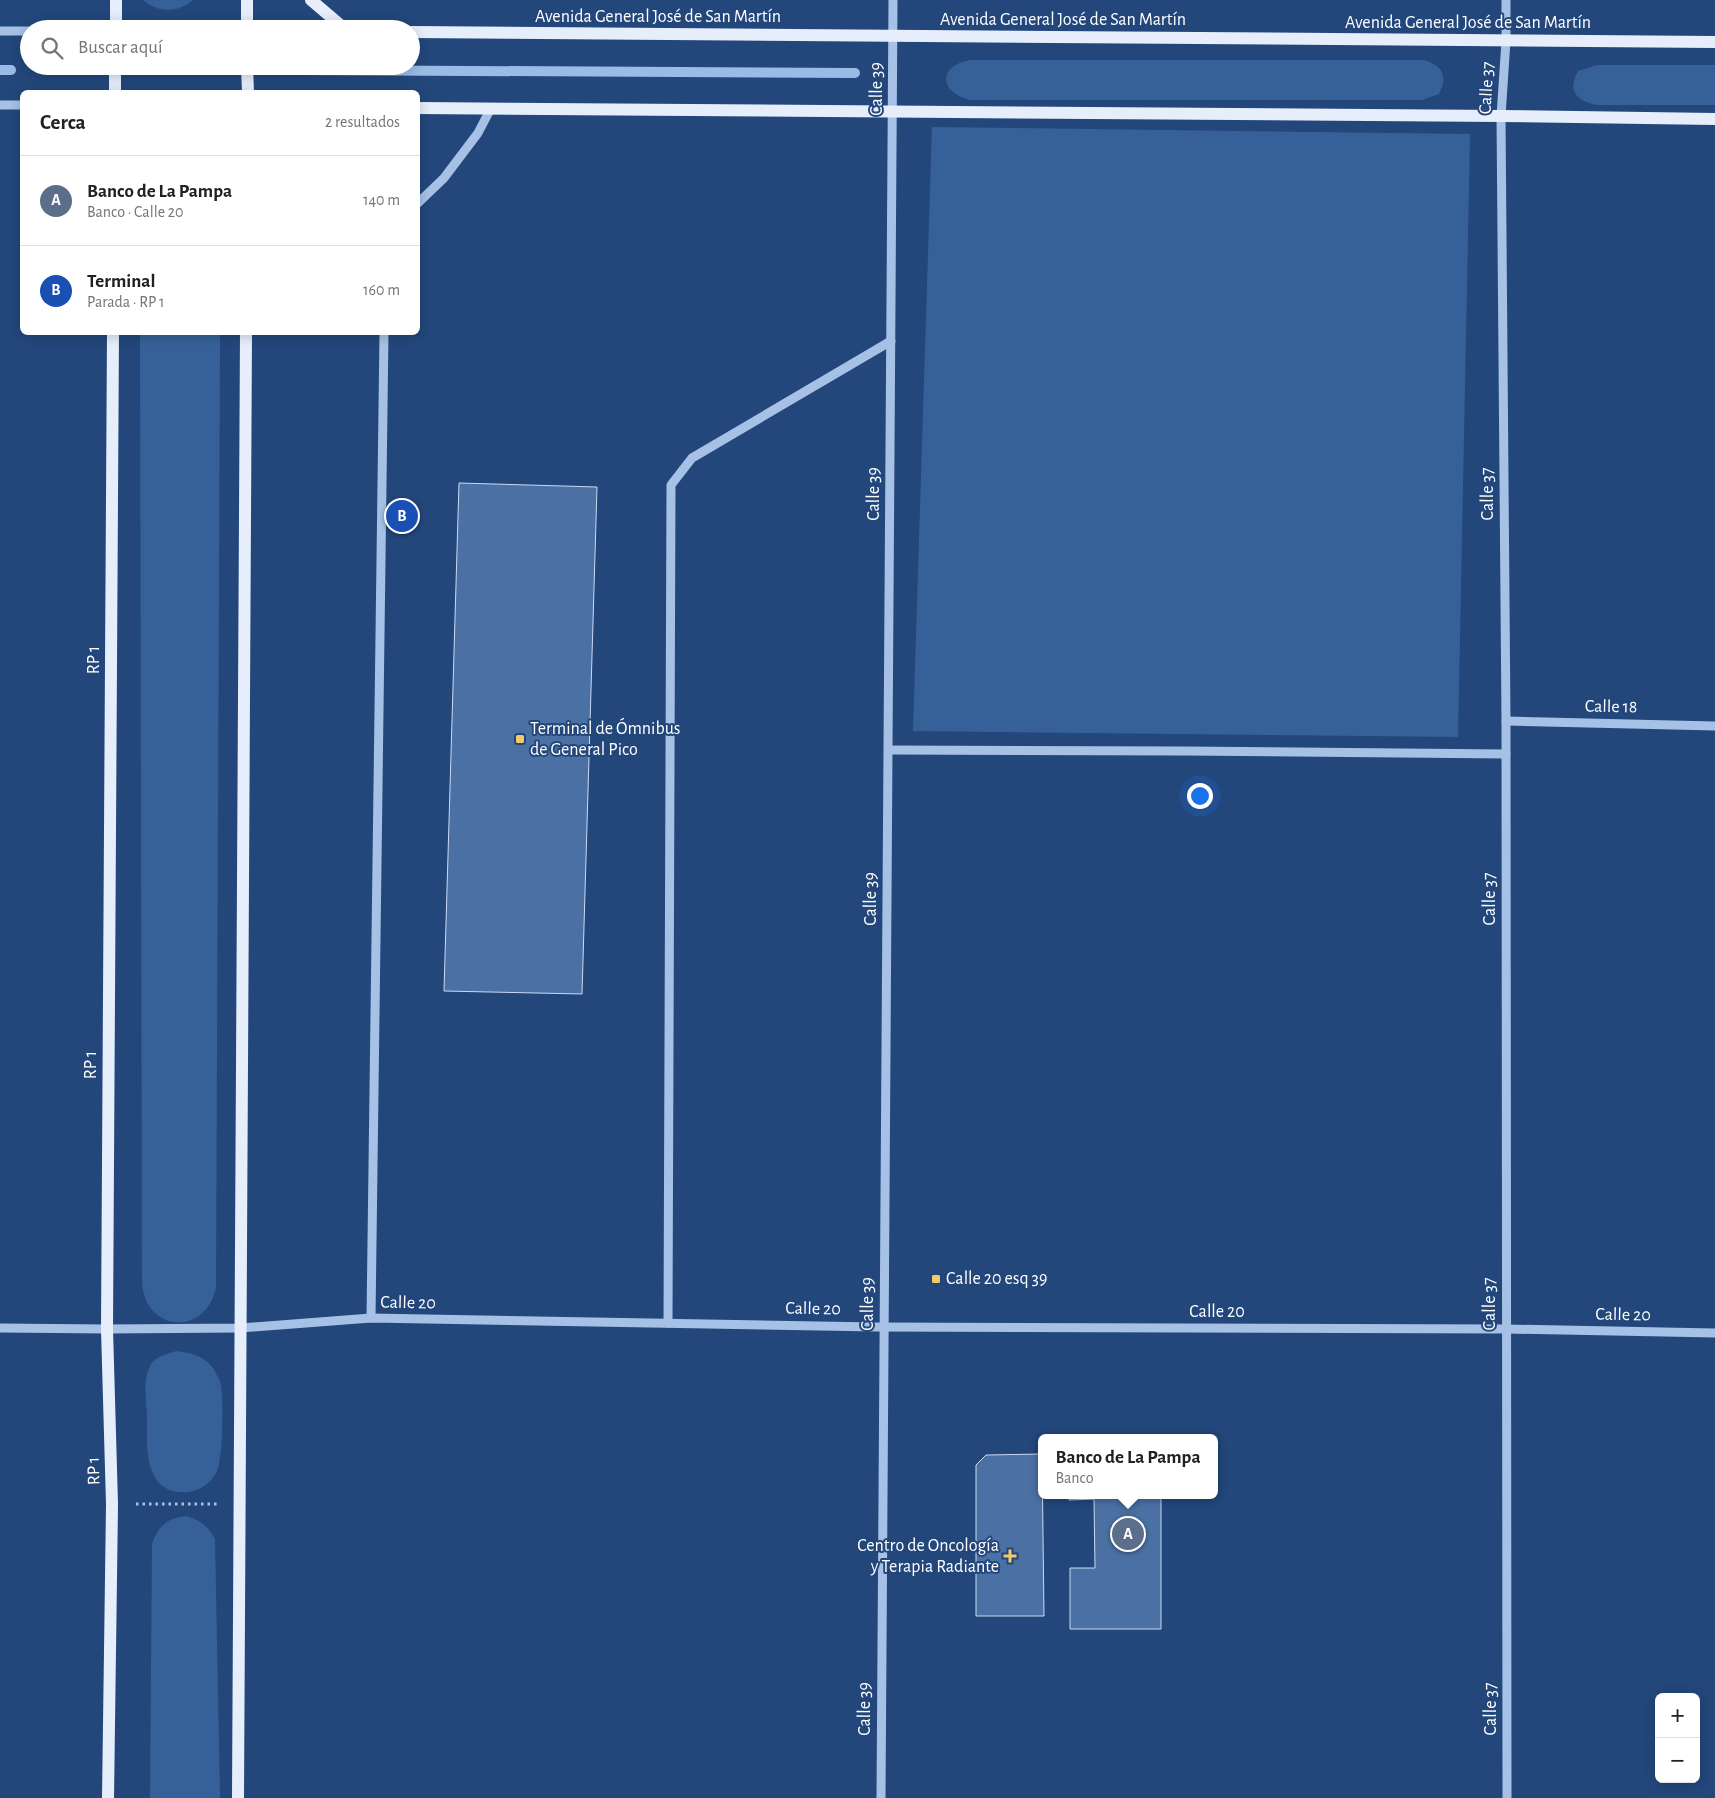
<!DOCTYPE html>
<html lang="es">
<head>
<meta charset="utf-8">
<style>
	body { margin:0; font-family:"Alegreya Sans",sans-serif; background:#f2f2f2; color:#202124 }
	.controls { position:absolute; right:15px; bottom:15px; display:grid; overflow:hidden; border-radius:8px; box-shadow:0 2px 12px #0003 }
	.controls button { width:45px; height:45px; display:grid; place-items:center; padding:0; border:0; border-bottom:1px solid #e0e0e0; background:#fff; color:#202124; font:25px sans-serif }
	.you { position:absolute; left:1199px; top:795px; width:18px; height:18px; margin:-12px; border:4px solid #fff; border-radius:50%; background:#1a73e8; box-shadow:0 0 0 8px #1a73e833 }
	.badge { display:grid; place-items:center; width:32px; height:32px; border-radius:50%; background:#7e6d43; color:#fff; font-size:16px; font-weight:700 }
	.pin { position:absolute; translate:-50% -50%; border:2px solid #fff; box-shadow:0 1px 5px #0006 }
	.popup { position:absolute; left:1038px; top:1434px; width:180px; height:65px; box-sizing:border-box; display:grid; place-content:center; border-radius:8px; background:#fff; filter:drop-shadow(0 1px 4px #0005); font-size:16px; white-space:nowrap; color:#757577 }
	.popup b { font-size:19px; color:#202124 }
	.popup::after { content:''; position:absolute; left:50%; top:100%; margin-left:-10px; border:10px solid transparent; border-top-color:#fff }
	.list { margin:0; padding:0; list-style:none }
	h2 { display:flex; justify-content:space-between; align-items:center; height:65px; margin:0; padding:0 20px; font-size:21px }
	h2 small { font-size:16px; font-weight:400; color:#757577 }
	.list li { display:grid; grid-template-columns:32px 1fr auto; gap:15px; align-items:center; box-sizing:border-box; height:90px; padding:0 20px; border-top:1px solid #e0e0e0 }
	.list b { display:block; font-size:19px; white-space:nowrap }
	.list p { margin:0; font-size:16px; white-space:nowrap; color:#757577 }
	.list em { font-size:16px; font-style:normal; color:#757577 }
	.icon { flex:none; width:28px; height:28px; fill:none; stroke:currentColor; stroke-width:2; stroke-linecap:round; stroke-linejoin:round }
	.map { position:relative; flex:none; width:1715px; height:1798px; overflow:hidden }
	.search { position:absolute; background:#fff; box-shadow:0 2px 12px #0003; left:20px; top:20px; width:400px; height:55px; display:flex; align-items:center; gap:12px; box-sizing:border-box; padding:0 18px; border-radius:28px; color:#757577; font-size:19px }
	.panel { position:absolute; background:#fff; box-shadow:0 2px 12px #0003; left:20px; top:90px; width:400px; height:245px; border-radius:8px }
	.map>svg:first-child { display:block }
	.green { fill:#366198 }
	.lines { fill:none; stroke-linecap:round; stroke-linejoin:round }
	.stream { stroke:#9abbe6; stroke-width:10 }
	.building { fill:#4b71a4; stroke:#c8dbf4 }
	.path { stroke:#a6c1e5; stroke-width:3; stroke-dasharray:2.5 4; stroke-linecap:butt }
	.minor { stroke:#a6c1e5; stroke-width:9 }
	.major { stroke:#e6eefc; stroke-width:12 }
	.poi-dot { fill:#f0cb68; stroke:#23477b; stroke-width:2 }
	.labels { text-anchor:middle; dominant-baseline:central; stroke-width:4; stroke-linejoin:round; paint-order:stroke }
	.street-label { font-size:18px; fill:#fff; stroke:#23477b }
	.poi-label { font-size:18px; fill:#fff; stroke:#23477b; text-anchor:start }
</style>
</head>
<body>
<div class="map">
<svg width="1715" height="1798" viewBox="0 0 1715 1798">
	<rect width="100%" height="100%" fill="#23477b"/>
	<!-- green -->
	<g class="green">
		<path d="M 143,0 L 193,0 C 178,13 158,13 143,0 Z"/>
		<path d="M 971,60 L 1424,60 C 1443,66 1448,76 1439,94 L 1422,100 L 970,100 C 938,92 938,65 971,60 Z"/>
		<path d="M 1597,65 L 1715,65 L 1715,105 L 1596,105 C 1576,100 1567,91 1578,71 Z"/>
		<polygon points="932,127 1470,134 1458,737 913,731"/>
		<path d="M 140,333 L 220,333 L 216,1288 C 205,1336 147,1333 142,1284 Z"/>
		<path d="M 176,1351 C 191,1353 203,1355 213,1368 C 215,1371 218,1377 220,1381 C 224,1394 223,1459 217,1471 C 212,1482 200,1491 188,1492 C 142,1496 147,1444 147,1414 C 146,1398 143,1380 150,1366 C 154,1357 167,1354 176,1351 Z"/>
		<path d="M 187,1516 C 201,1521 208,1526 215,1539 L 220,1798 L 150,1798 L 152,1544 C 159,1525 167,1518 187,1516 Z"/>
	</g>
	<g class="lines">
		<!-- stream -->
		<g class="stream">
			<polyline points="0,70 11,70"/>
			<polyline points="301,70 855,73"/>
		</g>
	</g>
	<!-- building -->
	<g class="building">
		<polygon points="459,483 597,487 582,994 444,991"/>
		<rect x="1096" y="1437" width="65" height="1"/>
		<polygon points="1042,1454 1044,1616 976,1616 976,1465 986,1455"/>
		<polygon points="1069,1495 1161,1495 1161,1629 1070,1629 1070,1568 1095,1568 1094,1499 1069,1500"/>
	</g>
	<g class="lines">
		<!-- path -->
		<polyline class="path" points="136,1504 217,1504"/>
		<!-- minor -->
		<g class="minor">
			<polyline points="1506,0 1506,41 1501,116 1506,721 1507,1798"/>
			<polyline points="0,31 29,31"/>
			<polyline points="0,105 22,105"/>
			<polyline points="418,203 444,178 478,133 491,108"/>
			<polyline points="1506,721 1715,726"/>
			<polyline points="889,750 1183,751 1506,754"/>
			<polyline points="371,1318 384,332"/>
			<polyline points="668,1323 671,485 692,458 891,341"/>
			<polyline points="0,1328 107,1329 240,1328 371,1318 876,1327 1506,1329 1715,1333"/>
			<polyline points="881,1798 893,0"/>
		</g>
		<!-- major -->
		<g class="major">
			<polyline points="311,0 345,29"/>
			<polyline points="116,29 116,0"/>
			<polyline points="247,29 247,0"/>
			<polyline points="411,32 1715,42"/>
			<polyline points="247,66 248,92"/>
			<polyline points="115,92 115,66"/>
			<polyline points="418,108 1501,116 1715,119"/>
			<polyline points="108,1798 112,1504 107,1329 113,332"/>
			<polyline points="238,1798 246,332"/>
		</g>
	</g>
	<!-- markers -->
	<g class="poi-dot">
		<rect x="515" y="734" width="10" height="10" rx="2.5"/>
		<rect x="931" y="1274" width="10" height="10" rx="2.5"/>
		<path d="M1007.5 1548.5h5v5h5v5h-5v5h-5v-5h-5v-5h5z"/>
	</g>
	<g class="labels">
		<!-- street labels -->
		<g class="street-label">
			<text x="658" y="17">Avenida General José de San Martín</text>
			<text x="1063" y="20">Avenida General José de San Martín</text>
			<text x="1468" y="23">Avenida General José de San Martín</text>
			<text transform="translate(1487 88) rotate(-87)">Calle 37</text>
			<text transform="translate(877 89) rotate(-90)">Calle 39</text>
			<text transform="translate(874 494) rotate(-90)">Calle 39</text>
			<text transform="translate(1488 494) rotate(-90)">Calle 37</text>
			<text transform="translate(94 660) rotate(-90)">RP 1</text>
			<text transform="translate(1611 707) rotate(1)">Calle 18</text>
			<text transform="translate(871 899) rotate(-90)">Calle 39</text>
			<text transform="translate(1490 899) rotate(-90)">Calle 37</text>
			<text transform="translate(91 1065) rotate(-90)">RP 1</text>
			<text transform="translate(408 1303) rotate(1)">Calle 20</text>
			<text transform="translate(868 1304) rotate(-90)">Calle 39</text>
			<text transform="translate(1490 1304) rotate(-90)">Calle 37</text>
			<text transform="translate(813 1309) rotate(1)">Calle 20</text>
			<text x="1217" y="1312">Calle 20</text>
			<text transform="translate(1623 1315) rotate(1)">Calle 20</text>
			<text transform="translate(94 1471) rotate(-92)">RP 1</text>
			<text transform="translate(865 1709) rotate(-90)">Calle 39</text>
			<text transform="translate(1491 1709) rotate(-90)">Calle 37</text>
		</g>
		<!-- poi labels -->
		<g class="poi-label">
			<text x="530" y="729">Terminal de Ómnibus<tspan x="530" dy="21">de General Pico</tspan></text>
			<text x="946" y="1279">Calle 20 esq 39</text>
			<text x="999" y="1546" text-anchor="end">Centro de Oncología<tspan x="999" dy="21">y Terapia Radiante</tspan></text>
		</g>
	</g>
</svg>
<div class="controls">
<button>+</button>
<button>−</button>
</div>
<div class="you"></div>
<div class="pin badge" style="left:1128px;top:1534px;background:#5c6f8a">A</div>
<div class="popup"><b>Banco de La Pampa</b>Banco</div>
<div class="pin badge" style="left:402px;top:516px;background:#1a4fb4">B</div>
<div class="search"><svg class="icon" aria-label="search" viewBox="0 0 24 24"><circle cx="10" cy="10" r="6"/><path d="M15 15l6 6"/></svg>Buscar aquí</div>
<section class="panel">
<h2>Cerca<small>2 resultados</small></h2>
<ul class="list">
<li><span class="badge" style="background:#5c6f8a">A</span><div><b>Banco de La Pampa</b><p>Banco · Calle 20</p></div><em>140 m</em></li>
<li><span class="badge" style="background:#1a4fb4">B</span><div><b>Terminal</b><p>Parada · RP 1</p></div><em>160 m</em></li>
</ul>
</section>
</div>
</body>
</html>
